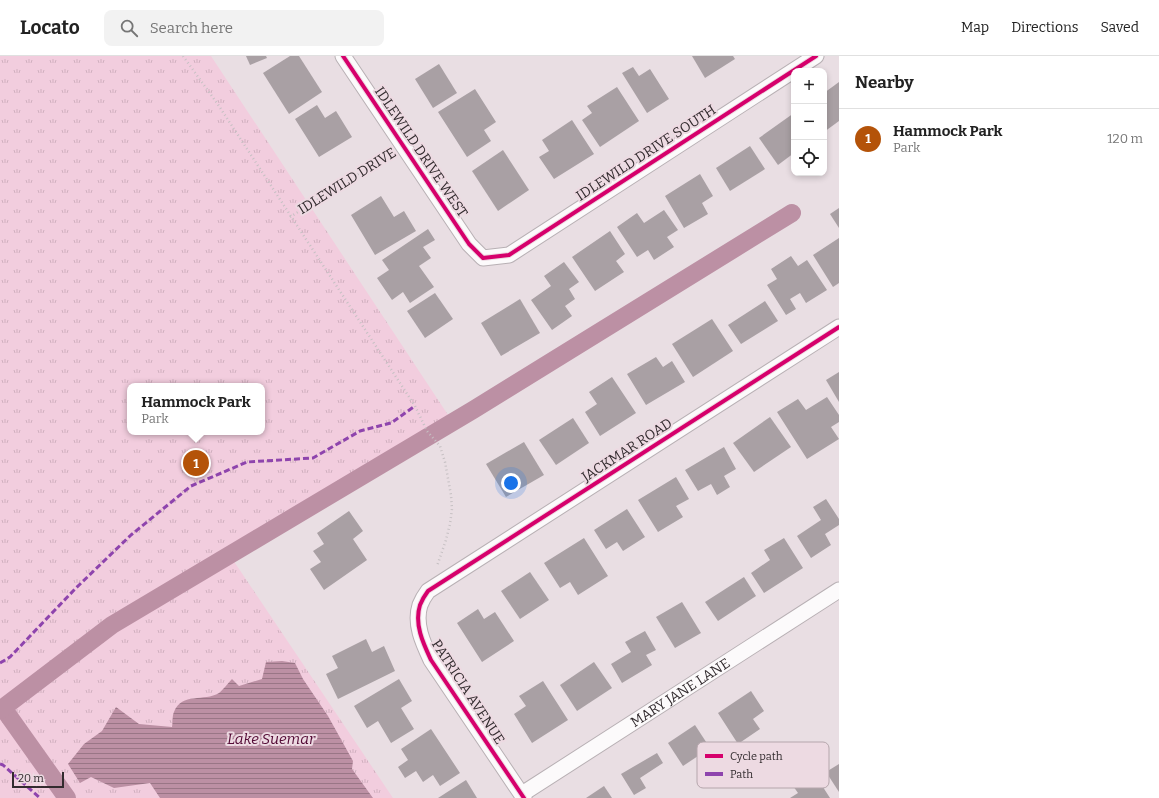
<!DOCTYPE html>
<html lang="en">
<head>
<meta charset="utf-8">
<style>
	body { margin:0; font-family:Bitter,serif; background:#f2f2f2; color:#222 }
	.controls { position:absolute; right:12px; top:12px; display:grid; overflow:hidden; border-radius:8px; box-shadow:0 2px 6px #0003 }
	.controls button { width:36px; height:36px; display:grid; place-items:center; padding:0; border:0; border-bottom:1px solid #e0e0e0; background:#fff; color:#222; font:20px sans-serif }
	.scale { position:absolute; left:12px; bottom:10px; width:52px; box-sizing:border-box; padding-left:4px; border:2px solid #322b2e; border-top:0; font-size:11px; line-height:14px; white-space:nowrap; color:#322b2e; -webkit-text-stroke:3px #eddae2; paint-order:stroke }
	.you { position:absolute; left:511px; top:427px; width:14px; height:14px; margin:-10px; border:3px solid #fff; border-radius:50%; background:#1a73e8; box-shadow:0 0 0 6px #1a73e833 }
	.badge { display:grid; place-items:center; width:26px; height:26px; border-radius:50%; background:#b45309; color:#fff; font-size:13px; font-weight:700 }
	.pin { position:absolute; translate:-50% -50%; border:2px solid #fff; box-shadow:0 1px 4px #0006 }
	.popup { position:absolute; left:127px; top:327px; width:138px; height:52px; box-sizing:border-box; display:grid; place-content:center; border-radius:8px; background:#fff; filter:drop-shadow(0 1px 3px #0005); font-size:13px; white-space:nowrap; color:#767676 }
	.popup b { font-size:15px; color:#222 }
	.popup::after { content:''; position:absolute; left:50%; top:100%; margin-left:-8px; border:8px solid transparent; border-top-color:#fff }
	.list { margin:0; padding:0; list-style:none }
	h2 { display:flex; justify-content:space-between; align-items:center; height:52px; margin:0; padding:0 16px; font-size:17px }
	h2 small { font-size:13px; font-weight:400; color:#767676 }
	.list li { display:grid; grid-template-columns:26px 1fr auto; gap:12px; align-items:center; box-sizing:border-box; height:60px; padding:0 16px; border-top:1px solid #e0e0e0 }
	.list b { display:block; font-size:15px; white-space:nowrap }
	.list p { margin:0; font-size:13px; white-space:nowrap; color:#767676 }
	.list em { font-size:13px; font-style:normal; color:#767676 }
	.icon { flex:none; width:22px; height:22px; fill:none; stroke:currentColor; stroke-width:2; stroke-linecap:round; stroke-linejoin:round }
	.map { position:relative; flex:none; width:839px; height:742px; overflow:hidden }
	header { display:flex; align-items:center; gap:24px; box-sizing:border-box; height:56px; padding:0 20px; background:#fff; border-bottom:1px solid #e0e0e0 }
	header strong { font-size:19px }
	nav { display:flex; gap:22px; margin-inline-start:auto; font-size:14px }
	.search { width:280px; height:36px; background:#f2f2f2; display:flex; align-items:center; gap:10px; box-sizing:border-box; padding:0 14px; border-radius:8px; color:#767676; font-size:15px }
	main { display:flex }
	aside { flex:1; background:#fff }
	.map>svg:first-child { display:block }
	.park { fill:url(#park-tufts); fill-rule:evenodd }
	.water { fill:url(#water-rules) }
	.lines { fill:none; stroke-linecap:round; stroke-linejoin:round }
	.canal { stroke:#bc90a4; stroke-width:18 }
	.building { fill:#a9a0a4 }
	.street-casing { stroke:#b8b0b4; stroke-width:17 }
	.path { stroke:#c6c0c3; stroke-width:2.5; stroke-dasharray:1 3; stroke-linecap:butt }
	.street { stroke:#fcfafb; stroke-width:15 }
	.quiet { stroke:#8e44ad; stroke-width:3; stroke-dasharray:6 3; stroke-linecap:butt }
	.cycleway-casing { stroke:#eddae2; stroke-width:6 }
	.cycleway { stroke:#d6006c; stroke-width:4 }
	.labels { text-anchor:middle; dominant-baseline:central; stroke-width:4; stroke-linejoin:round; paint-order:stroke }
	.street-label { font-size:14px; fill:#322b2e; stroke:#eddae2 }
	.water-label { font-size:15px; font-style:italic; fill:#530a35; stroke:#eddae2 }
	.key { fill:#eddae2; stroke:#b5a6ac; stroke-width:1 }
	.key-label { font-size:11px; fill:#322b2e }
</style>
</head>
<body>
<header>
<strong>Locato</strong>
<div class="search"><svg class="icon" aria-label="search" viewBox="0 0 24 24"><circle cx="10" cy="10" r="6"/><path d="M15 15l6 6"/></svg>Search here</div>
<nav><a>Map</a><a>Directions</a><a>Saved</a></nav>
</header>
<main>
<div class="map">
<svg width="839" height="742" viewBox="0 0 839 742">
	<defs>
		<pattern id="park-tufts" width="24" height="20" patternUnits="userSpaceOnUse"><rect width="24" height="20" fill="#f2cdde"/><path d="M3 7l-1-3M5 7V3M7 7l1-3M15 17l-1-3M17 17v-4M19 17l1-3" fill="none" stroke="#d0b0bf"/></pattern>
		<pattern id="water-rules" width="6" height="5" patternUnits="userSpaceOnUse"><rect width="6" height="5" fill="#bc90a4"/><path d="M0 2.5h6" fill="none" stroke="#997686"/></pattern>
	</defs>
	<rect width="100%" height="100%" fill="#e9dee3"/>
	<!-- park -->
	<path class="park" d="M 0,0 L 211,0 L 454,368 L 328,447 L 233,504 L 393,742 L 0,742 ZM 130,330 L 262,330 L 262,376 L 130,376 Z"/>
	<!-- water -->
	<path class="water" d="M 282,605 L 295,607 L 303,623 L 328,660 L 353,705 L 352,713 L 373,742 L 160,742 L 150,727 L 114,732 L 91,721 L 80,727 L 68,708 L 84,688 L 102,675 L 116,651 L 139,668 L 172,671 C 173,666 172,660 174,656 C 182,636 204,646 219,637 C 223,634 228,627 232,623 L 239,630 L 262,623 L 266,606 Z"/>
	<g class="lines">
		<!-- canal -->
		<g class="canal">
			<polyline points="3,652 67,742"/>
			<polyline points="0,654 112,569 473,354 792,157"/>
		</g>
	</g>
	<!-- building -->
	<g class="building">
		<polygon points="246,0 266,0 267,2 250,9"/>
		<polygon points="290,0 299,0 322,36 289,58 263,17"/>
		<polygon points="692,0 733,0 735,3 705,22"/>
		<polygon points="439,8 457,37 433,52 415,23"/>
		<polygon points="633,11 639,20 650,13 669,43 647,57 622,17"/>
		<polygon points="839,26 839,65 824,76 824,37"/>
		<polygon points="617,31 639,65 600,91 582,64 592,57 587,50"/>
		<polygon points="475,33 496,66 484,74 491,85 467,101 438,56"/>
		<polygon points="317,49 325,62 336,55 352,81 319,101 295,63"/>
		<polygon points="794,57 794,97 778,109 759,82"/>
		<polygon points="572,64 594,98 554,123 539,101 549,95 542,84"/>
		<polygon points="750,90 765,113 730,135 716,112"/>
		<polygon points="503,94 529,134 498,155 472,115"/>
		<polygon points="700,118 713,140 702,147 708,158 684,172 665,140"/>
		<polygon points="381,140 394,161 404,155 416,175 375,199 351,159"/>
		<polygon points="839,152 839,172 830,158"/>
		<polygon points="664,154 678,174 667,181 674,191 654,204 648,194 637,201 617,171 637,157 644,167"/>
		<polygon points="428,173 435,184 423,191 431,202 419,210 434,231 410,247 403,236 392,244 377,222 389,214 382,204"/>
		<polygon points="610,175 625,198 616,205 624,216 595,235 572,201"/>
		<polygon points="839,182 839,227 833,231 813,199"/>
		<polygon points="791,200 798,210 807,204 827,234 806,247 800,237 790,243 796,253 786,259 767,229 777,223 771,213"/>
		<polygon points="564,206 579,226 569,233 575,243 565,250 572,260 552,274 531,244 551,230 544,220"/>
		<polygon points="435,237 453,263 425,282 407,255"/>
		<polygon points="520,243 540,277 501,300 481,267"/>
		<polygon points="765,245 778,265 741,288 728,269"/>
		<polygon points="712,263 733,295 693,321 672,288"/>
		<polygon points="656,301 663,311 672,305 685,326 646,349 627,318"/>
		<polygon points="839,316 839,346 826,324"/>
		<polygon points="612,321 636,357 600,380 585,356 597,348 589,336"/>
		<polygon points="827,341 839,359 839,366 831,371 839,383 807,403 777,356 798,343 806,354"/>
		<polygon points="770,361 791,391 754,416 733,387"/>
		<polygon points="573,362 589,387 556,409 539,384"/>
		<polygon points="524,386 544,419 506,441 486,408"/>
		<polygon points="724,391 736,413 724,420 730,431 717,439 711,428 698,435 685,414"/>
		<polygon points="676,421 689,443 676,450 683,461 658,476 638,444"/>
		<polygon points="826,443 839,463 839,469 825,478 831,489 811,502 797,480 821,464 813,451"/>
		<polygon points="627,453 645,481 623,495 617,486 606,493 594,474"/>
		<polygon points="349,455 363,475 353,483 367,504 324,534 310,513 321,506 313,495 324,488 317,477"/>
		<polygon points="584,482 608,520 578,539 570,526 560,532 544,507"/>
		<polygon points="784,482 803,512 764,537 751,517 770,504 764,494"/>
		<polygon points="530,516 549,544 520,563 501,535"/>
		<polygon points="744,521 756,540 718,565 705,546"/>
		<polygon points="682,546 701,577 675,592 656,561"/>
		<polygon points="478,553 484,563 495,556 514,585 482,606 457,567"/>
		<polygon points="645,575 656,594 646,599 652,609 622,627 611,608 631,596 625,586"/>
		<polygon points="366,583 372,596 384,590 395,615 338,643 326,618 338,612 332,600"/>
		<polygon points="594,606 612,632 577,655 560,629"/>
		<polygon points="399,623 412,645 401,652 414,673 391,687 378,665 367,672 354,650"/>
		<polygon points="543,625 568,664 532,687 514,658 526,650 519,640"/>
		<polygon points="751,635 764,655 753,663 760,673 738,688 718,657"/>
		<polygon points="695,669 710,692 683,710 668,687"/>
		<polygon points="431,673 460,717 440,730 433,719 423,726 416,715 405,722 398,711 408,704 401,693"/>
		<polygon points="657,697 663,707 640,722 646,732 634,739 621,718"/>
		<polygon points="839,708 839,736 826,716"/>
		<polygon points="812,714 830,742 790,742 798,737 791,727"/>
		<polygon points="466,724 477,742 438,742"/>
		<polygon points="604,730 612,742 586,742"/>
	</g>
	<g class="lines">
		<!-- street casing -->
		<g class="street-casing">
			<g id="street">
				<polyline points="343,0 469,188 483,202 509,199 816,0"/>
				<path id="s1" d="M 522,738 L 839,534"/>
				<path d="M 524,742 L 431,604 C 423,587 414,568 420,549 C 422,544 425,539 428,535 L 839,271"/>
			</g>
		</g>
		<!-- path -->
		<g class="path">
			<polyline points="183,0 217,47 415,350 427,375 440,390 445,406 451,439 452,453 450,468 446,484 437,510"/>
			<polyline points="290,161 390,98"/>
		</g>
		<!-- street -->
		<use href="#street" class="street"/>
		<!-- quiet -->
		<g class="quiet">
			<polyline points="0,607 10,601 76,532 131,479 191,430 247,406 313,402 360,375 391,367 415,350"/>
			<polyline points="0,708 3,709 40,742"/>
		</g>
		<!-- cycleway casing -->
		<g class="cycleway-casing">
			<g id="cycleway">
				<polyline points="343,0 469,188 483,202 509,199 816,0"/>
				<path d="M 524,742 L 431,604 C 423,587 414,568 420,549 C 422,544 425,539 428,535 L 839,271"/>
			</g>
		</g>
		<!-- cycleway -->
		<use href="#cycleway" class="cycleway"/>
	</g>
	<g class="labels">
		<!-- street labels -->
		<g class="street-label">
			<text transform="translate(421 96) rotate(56)">IDLEWILD DRIVE WEST</text>
			<text transform="translate(646 97) rotate(-33)">IDLEWILD DRIVE SOUTH</text>
			<text transform="translate(347 125) rotate(-32)">IDLEWILD DRIVE</text>
			<text transform="translate(627 394) rotate(-33)">JACKMAR ROAD</text>
			<text transform="translate(468 636) rotate(57)">PATRICIA AVENUE</text>
			<text stroke="none"><textPath href="#s1" startOffset="188">MARY JANE LANE</textPath></text>
		</g>
		<!-- water labels -->
		<g class="water-label">
			<text x="271" y="683">Lake Suemar</text>
		</g>
	</g>
	<!-- legend -->
	<rect x="697" y="686" width="132" height="46" rx="6" class="key"/>
	<rect x="705" y="698" width="18" height="4" fill="#d6006c"/>
	<rect x="705" y="716" width="18" height="4" fill="#8e44ad"/>
	<g class="key-label">
		<text x="730" y="704">Cycle path</text>
		<text x="730" y="722">Path</text>
	</g>
</svg>
<div class="controls">
<button>+</button>
<button>−</button>
<button><svg class="icon" aria-label="locate" viewBox="0 0 24 24"><circle cx="12" cy="12" r="6"/><path d="M12 2v4M12 18v4M2 12h4M18 12h4"/></svg></button>
</div>
<div class="scale">20 m</div>
<div class="you"></div>
<div class="pin badge" style="left:196px;top:407px">1</div>
<div class="popup"><b>Hammock Park</b>Park</div>
</div>
<aside>
<h2>Nearby<small></small></h2>
<ul class="list">
<li><span class="badge">1</span><div><b>Hammock Park</b><p>Park</p></div><em>120 m</em></li>
</ul>
</aside>
</main>
</body>
</html>
